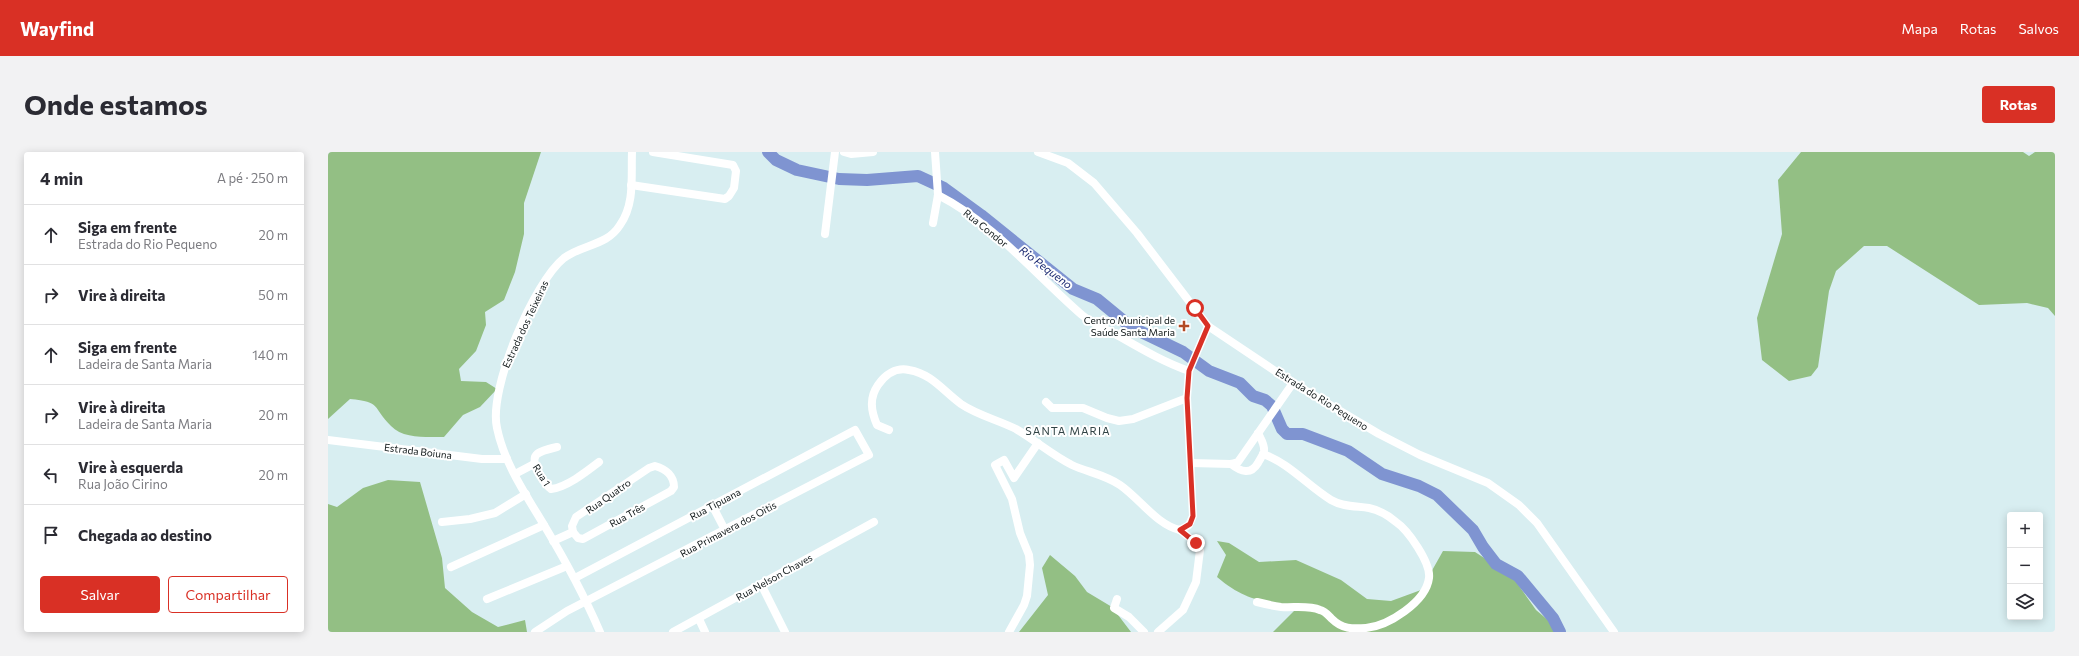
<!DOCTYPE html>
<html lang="pt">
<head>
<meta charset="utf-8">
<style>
	body { margin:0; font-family:Commissioner,sans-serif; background:#f2f2f3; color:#2b2b33 }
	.controls { position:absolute; right:12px; bottom:12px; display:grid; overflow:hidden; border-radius:4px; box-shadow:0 2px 10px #0003 }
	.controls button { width:36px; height:36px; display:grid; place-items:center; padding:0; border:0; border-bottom:1px solid #e1e1e2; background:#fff; color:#2b2b33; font:20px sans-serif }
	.stop { position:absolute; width:12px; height:12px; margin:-9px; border:3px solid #d93025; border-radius:50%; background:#fff }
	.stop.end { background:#d93025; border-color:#fff; box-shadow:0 1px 4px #0008 }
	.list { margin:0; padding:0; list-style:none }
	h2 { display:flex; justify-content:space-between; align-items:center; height:52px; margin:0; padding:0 16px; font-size:17px }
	h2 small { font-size:13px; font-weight:400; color:#7c7c81 }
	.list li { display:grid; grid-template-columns:26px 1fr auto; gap:12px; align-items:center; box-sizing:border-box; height:60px; padding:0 16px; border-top:1px solid #e1e1e2 }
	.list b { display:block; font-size:15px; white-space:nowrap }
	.list p { margin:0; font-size:13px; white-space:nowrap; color:#7c7c81 }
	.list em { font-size:13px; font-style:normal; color:#7c7c81 }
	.actions { display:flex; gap:8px; padding:12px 16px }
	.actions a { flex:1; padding:9px 0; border:1px solid #d93025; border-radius:4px; text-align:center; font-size:14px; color:#d93025 }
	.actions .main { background:#d93025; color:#fff }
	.icon { flex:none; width:22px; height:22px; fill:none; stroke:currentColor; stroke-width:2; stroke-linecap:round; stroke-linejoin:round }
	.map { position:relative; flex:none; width:1727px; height:480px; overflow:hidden; border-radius:4px }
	header { display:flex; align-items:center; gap:24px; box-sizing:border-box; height:56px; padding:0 20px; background:#d93025; color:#fff }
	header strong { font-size:19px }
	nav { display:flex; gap:22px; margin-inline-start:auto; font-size:14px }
	.intro { display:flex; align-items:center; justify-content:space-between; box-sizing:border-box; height:96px; padding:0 24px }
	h1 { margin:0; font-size:28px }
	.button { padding:10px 18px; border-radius:4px; background:#d93025; color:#fff; font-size:14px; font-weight:700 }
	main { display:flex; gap:24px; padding:0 24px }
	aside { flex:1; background:#fff; border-radius:4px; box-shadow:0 2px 10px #0003 }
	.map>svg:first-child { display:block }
	.forest { fill:#93bf84 }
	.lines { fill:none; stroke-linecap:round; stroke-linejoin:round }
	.river { stroke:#7f94d1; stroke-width:12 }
	.minor { stroke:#fff; stroke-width:8 }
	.route { stroke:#d93025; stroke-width:5 }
	.poi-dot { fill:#b24b25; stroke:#fff; stroke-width:1.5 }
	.labels { text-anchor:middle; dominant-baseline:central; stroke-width:4; stroke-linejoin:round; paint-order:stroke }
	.street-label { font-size:10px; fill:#0f1718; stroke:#fff }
	.poi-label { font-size:10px; fill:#0f1718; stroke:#fff; text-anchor:end }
	.water-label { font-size:11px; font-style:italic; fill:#19276f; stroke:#fff }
	.neighbourhood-label { font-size:11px; letter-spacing:1px; fill:#314345; stroke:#fff }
</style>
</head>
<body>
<header>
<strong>Wayfind</strong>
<nav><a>Mapa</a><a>Rotas</a><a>Salvos</a></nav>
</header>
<div class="intro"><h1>Onde estamos</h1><a class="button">Rotas</a></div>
<main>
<aside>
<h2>4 min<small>A pé · 250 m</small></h2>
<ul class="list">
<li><svg class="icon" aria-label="ahead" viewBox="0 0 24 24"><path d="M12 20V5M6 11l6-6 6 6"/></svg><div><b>Siga em frente</b><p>Estrada do Rio Pequeno</p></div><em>20 m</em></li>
<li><svg class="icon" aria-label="right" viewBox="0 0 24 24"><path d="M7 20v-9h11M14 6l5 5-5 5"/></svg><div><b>Vire à direita</b></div><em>50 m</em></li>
<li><svg class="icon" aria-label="ahead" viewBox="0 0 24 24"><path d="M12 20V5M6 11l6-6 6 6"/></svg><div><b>Siga em frente</b><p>Ladeira de Santa Maria</p></div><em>140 m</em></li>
<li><svg class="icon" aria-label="right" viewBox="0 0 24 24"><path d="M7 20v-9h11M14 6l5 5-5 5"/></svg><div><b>Vire à direita</b><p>Ladeira de Santa Maria</p></div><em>20 m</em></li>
<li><svg class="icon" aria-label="left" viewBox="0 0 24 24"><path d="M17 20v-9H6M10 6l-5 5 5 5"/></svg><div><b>Vire à esquerda</b><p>Rua João Cirino</p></div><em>20 m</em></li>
<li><svg class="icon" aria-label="arrive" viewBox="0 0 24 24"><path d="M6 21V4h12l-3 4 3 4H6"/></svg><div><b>Chegada ao destino</b></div></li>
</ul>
<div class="actions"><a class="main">Salvar</a><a>Compartilhar</a></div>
</aside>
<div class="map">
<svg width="1727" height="480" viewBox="0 0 1727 480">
	<rect width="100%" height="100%" fill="#d8eef1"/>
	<!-- forest -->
	<g class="forest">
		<path d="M 0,0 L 213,0 L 196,51 L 196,82 L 187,120 L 176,148 L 157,160 L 158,173 L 148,199 L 131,217 L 133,229 L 158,230 L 169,237 L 152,255 L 135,263 L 116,285 C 100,285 75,287 63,274 C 44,255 54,250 22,247 L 0,267 Z"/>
		<polygon points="1473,0 1695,0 1701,4 1707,0 1727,0 1727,164 1720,156 1699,151 1651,153 1559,94 1536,94 1508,119 1501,139 1490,215 1483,224 1461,229 1434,208 1429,166 1454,82 1450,28"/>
		<polygon points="60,328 92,330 114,406 117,436 144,460 170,475 197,468 199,480 0,480 0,352 9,355 35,336"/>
		<path d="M 889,389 L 901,391 L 931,410 L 968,408 L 1013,428 L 1039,447 L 1063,449 L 1093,438 L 1115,399 L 1147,400 L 1184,424 L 1208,458 L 1234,480 L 945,480 L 969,456 C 935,449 917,449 889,425 L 898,403 Z"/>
		<polygon points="722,403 747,424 759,440 784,455 803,480 691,480 720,443 714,416"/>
	</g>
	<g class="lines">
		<!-- river -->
		<polyline class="river" points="440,0 448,8 469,18 511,27 539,28 590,24 616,36 653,63 745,137 769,147 803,175 855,200 881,219 912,231 925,244 937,248 944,254 954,277 959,282 975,282 1020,299 1054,322 1091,334 1109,343 1145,378 1155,395 1168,412 1190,424 1225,466 1232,480"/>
		<!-- minor -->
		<g class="minor">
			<polyline points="516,0 523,2 545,0"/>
			<polyline points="710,0 740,11 766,31 809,81 880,174 965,231 1051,282 1092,303 1160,331 1191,353 1209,371 1286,480"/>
			<polyline points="303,33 397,47 401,44 406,36 408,19 405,13 325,0"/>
			<path d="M 610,43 C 665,71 707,122 754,163 C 766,173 782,179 796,187 C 817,199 838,211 861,219"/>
			<polyline points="605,71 610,43 607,0"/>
			<polyline points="497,82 507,0"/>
			<polyline points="718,250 724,256 755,256 779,266 791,269 805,267 859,246"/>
			<path d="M 561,278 L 549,273 C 543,259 541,246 550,233 C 557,223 568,215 581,218 C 604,222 615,239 633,252 C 649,263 670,268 688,277 C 707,288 724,303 744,313 C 759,320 778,323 792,333 C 811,346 829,373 852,378"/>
			<polyline points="0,288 154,307 179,307"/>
			<path d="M 229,295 C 208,300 200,302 212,323 C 215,328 218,334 223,337 C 239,335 258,320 271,310"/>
			<polyline points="863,311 903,312 910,310 965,231"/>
			<path d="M 903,312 C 913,320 923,323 930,311 C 932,307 935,304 936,299 C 937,293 933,287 930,281"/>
			<path d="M 327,314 C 338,317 346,324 346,335 L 343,339 L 255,387 L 250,386 L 245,380 L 244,374 L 248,365 L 321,316 Z"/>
			<polyline points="187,322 206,312"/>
			<polyline points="384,353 397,378"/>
			<polyline points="114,370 142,367 167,361 198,342"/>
			<polyline points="852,378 861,373 865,364 859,246 861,219 880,174"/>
			<polyline points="225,389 245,380"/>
			<polyline points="123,415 216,373"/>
			<polyline points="433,432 457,480"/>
			<polyline points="159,447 239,414"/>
			<polyline points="789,447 786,456 801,465 816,480"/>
			<path d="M 929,450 C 937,452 945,454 953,455 C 965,456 981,453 992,458 C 997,459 1001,464 1004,467 C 1014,477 1024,477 1038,476 C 1060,474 1098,450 1101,426 C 1103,411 1080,378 1068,370 C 1061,364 1051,358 1041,356 C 1028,354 1015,355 1003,348 C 980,334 961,311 935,302"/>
			<polyline points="371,467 377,480"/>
			<polyline points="207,480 239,459 541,303 527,278 247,426"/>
			<path d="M 272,480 C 256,443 237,408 216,373 C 198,343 176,311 169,276 C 160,237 206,130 236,106 C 255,92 279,94 292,73 C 307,52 303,25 304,0"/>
			<polyline points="345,480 546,370"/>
			<polyline points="681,480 696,453 699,444 702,413 701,403 692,381 684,347 667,313 676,308 686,326 710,291"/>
			<polyline points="830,480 855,458 868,430 872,398 868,391 852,378"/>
		</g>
	</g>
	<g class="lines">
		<!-- route -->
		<polyline class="route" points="867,156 880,174 861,219 859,246 865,364 862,372 852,378 868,391"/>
	</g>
	<!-- markers -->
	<path class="poi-dot" d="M854 168h4v4h4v4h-4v4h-4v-4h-4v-4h4z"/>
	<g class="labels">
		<!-- street labels -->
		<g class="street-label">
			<text transform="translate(658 76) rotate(39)">Rua Condor</text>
			<text transform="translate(197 172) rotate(-65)">Estrada dos Teixeiras</text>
			<text transform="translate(994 247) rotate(32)">Estrada do Rio Pequeno</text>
			<text transform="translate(90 299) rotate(7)">Estrada Boiuna</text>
			<text transform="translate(214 323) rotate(58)">Rua 1</text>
			<text transform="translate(280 344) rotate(-35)">Rua Quatro</text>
			<text transform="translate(387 352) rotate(-28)">Rua Tipuana</text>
			<text transform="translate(299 363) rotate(-29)">Rua Três</text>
			<text transform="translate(400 377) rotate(-28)">Rua Primavera dos Oitis</text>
			<text transform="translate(446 425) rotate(-29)">Rua Nelson Chaves</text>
		</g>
		<!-- poi labels -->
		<g class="poi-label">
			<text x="847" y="168">Centro Municipal de<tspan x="847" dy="12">Saúde Santa Maria</tspan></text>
		</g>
		<!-- water labels -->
		<g class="water-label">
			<text transform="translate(718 115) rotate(37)">Rio Pequeno</text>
		</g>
		<!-- neighbourhood labels -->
		<g class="neighbourhood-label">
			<text x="740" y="278">SANTA MARIA</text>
		</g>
	</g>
</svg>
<div class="controls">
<button>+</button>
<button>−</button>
<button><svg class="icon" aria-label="layers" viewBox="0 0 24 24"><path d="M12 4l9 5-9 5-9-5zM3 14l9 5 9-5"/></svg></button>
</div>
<div class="stop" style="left:867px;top:156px"></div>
<div class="stop end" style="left:868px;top:391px"></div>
</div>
</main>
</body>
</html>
